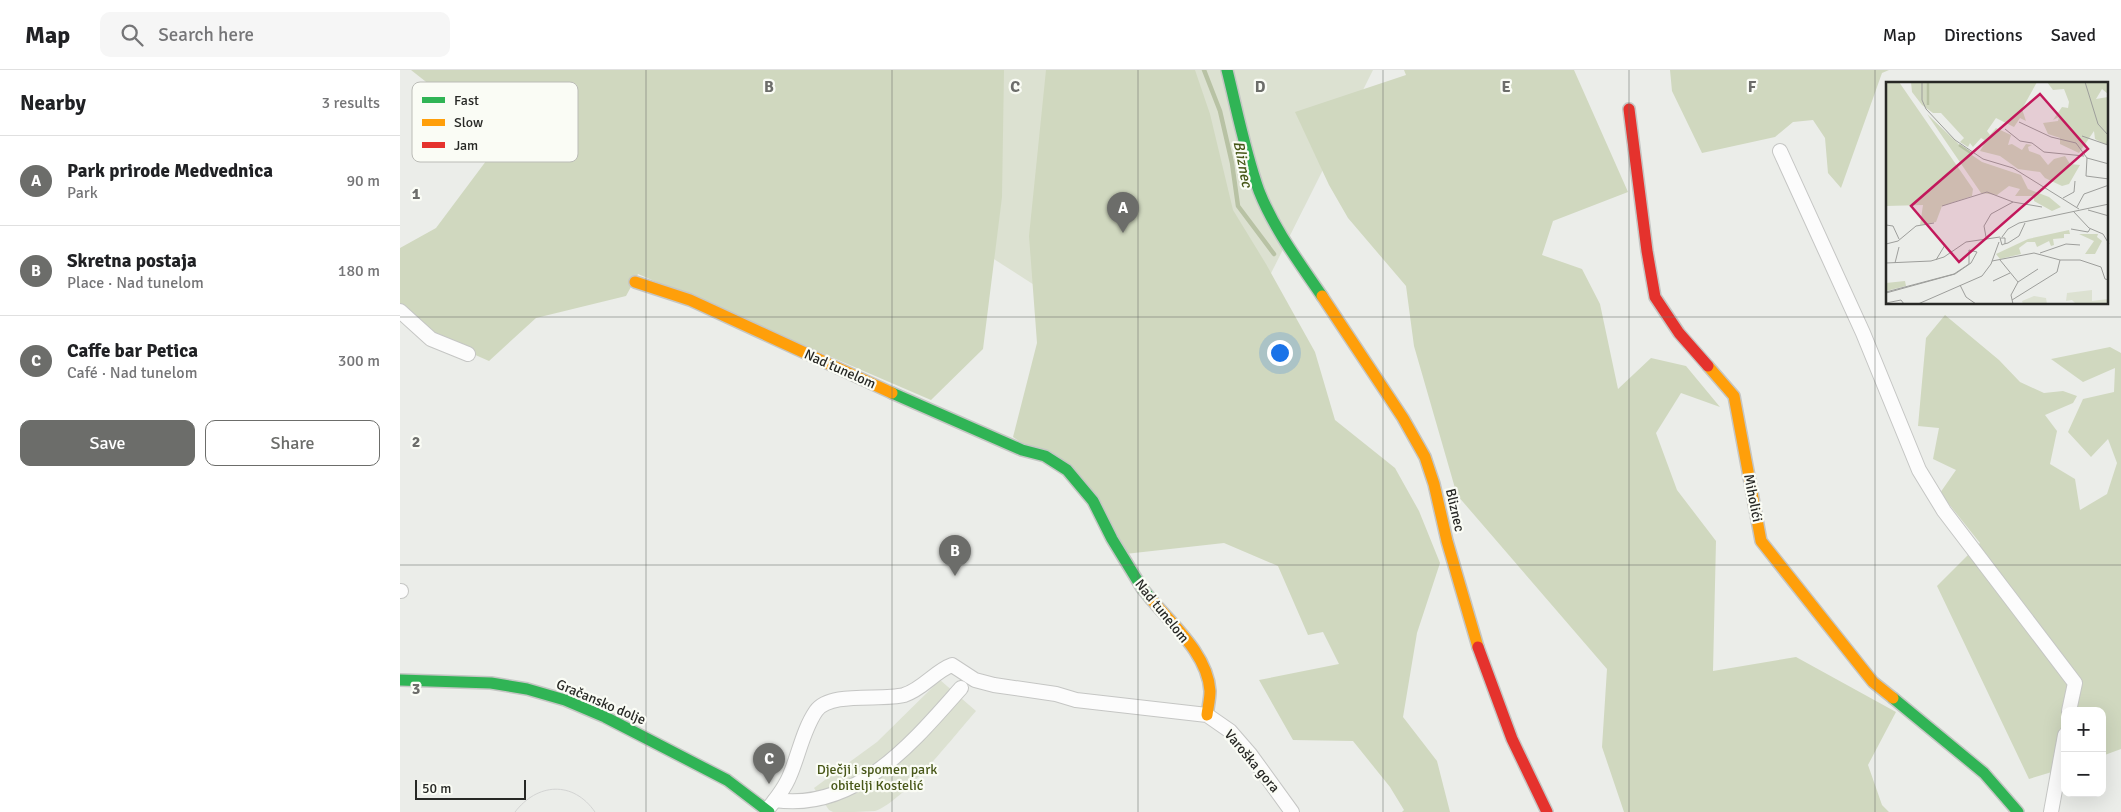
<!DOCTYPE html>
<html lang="en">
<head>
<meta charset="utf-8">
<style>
	body { margin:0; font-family:Signika,sans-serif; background:#f6f6f6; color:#202124 }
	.controls { position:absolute; right:15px; bottom:15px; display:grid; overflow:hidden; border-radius:10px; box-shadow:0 5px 20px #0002 }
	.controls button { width:45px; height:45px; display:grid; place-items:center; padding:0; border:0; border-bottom:1px solid #e0e0e0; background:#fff; color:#202124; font:25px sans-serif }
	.scale { position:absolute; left:15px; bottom:12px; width:111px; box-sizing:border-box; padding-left:5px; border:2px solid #272825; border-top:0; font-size:14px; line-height:18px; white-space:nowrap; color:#272825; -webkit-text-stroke:4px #fafcf5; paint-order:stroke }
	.you { position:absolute; left:879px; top:282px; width:18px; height:18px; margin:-12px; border:4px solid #fff; border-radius:50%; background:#1a73e8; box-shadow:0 0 0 8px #1a73e833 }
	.badge { display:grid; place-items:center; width:32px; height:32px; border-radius:50%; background:#6c6d6a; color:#fff; font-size:16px; font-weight:700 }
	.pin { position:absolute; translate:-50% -41px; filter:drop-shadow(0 1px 2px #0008) }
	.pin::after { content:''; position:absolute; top:26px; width:18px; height:15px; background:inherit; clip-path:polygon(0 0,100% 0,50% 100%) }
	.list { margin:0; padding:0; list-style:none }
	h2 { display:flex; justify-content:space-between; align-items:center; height:65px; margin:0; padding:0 20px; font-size:21px }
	h2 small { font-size:16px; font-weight:400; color:#757577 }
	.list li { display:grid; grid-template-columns:32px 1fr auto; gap:15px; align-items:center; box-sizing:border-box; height:90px; padding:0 20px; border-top:1px solid #e0e0e0 }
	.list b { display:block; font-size:19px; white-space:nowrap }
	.list p { margin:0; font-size:16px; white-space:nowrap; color:#757577 }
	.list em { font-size:16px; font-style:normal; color:#757577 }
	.actions { display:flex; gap:10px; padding:15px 20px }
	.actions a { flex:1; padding:11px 0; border:1px solid #6c6d6a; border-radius:10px; text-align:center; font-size:18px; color:#6c6d6a }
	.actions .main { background:#6c6d6a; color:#fff }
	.icon { flex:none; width:28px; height:28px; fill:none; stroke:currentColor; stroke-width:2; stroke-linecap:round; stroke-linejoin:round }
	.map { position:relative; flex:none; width:1721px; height:742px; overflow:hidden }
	header { display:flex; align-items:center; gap:30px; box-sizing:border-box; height:70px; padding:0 25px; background:#fff; border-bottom:1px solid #e0e0e0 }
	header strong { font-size:24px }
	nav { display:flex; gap:28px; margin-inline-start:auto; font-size:18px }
	.search { width:350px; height:45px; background:#f6f6f6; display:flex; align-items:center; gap:12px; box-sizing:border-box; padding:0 18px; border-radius:10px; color:#757577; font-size:19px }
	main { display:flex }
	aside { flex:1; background:#fff }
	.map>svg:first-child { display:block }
	.green { fill:#dce1d1 }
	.forest { fill:#d0d8bf }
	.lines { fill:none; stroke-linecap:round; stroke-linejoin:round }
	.stream { stroke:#b8c2a4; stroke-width:4.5 }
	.street-casing { stroke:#c5c6c4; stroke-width:16 }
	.fast-casing { stroke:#c5c6c4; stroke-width:14 }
	.slow-casing { stroke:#c5c6c4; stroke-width:14 }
	.jam-casing { stroke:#c5c6c4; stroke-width:14 }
	.street { stroke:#fcfcfc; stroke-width:14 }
	.fast { stroke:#30b455; stroke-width:11 }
	.slow { stroke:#ff9f0a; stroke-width:11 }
	.jam { stroke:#e5322d; stroke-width:11 }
	.tram { stroke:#d3d4d3; stroke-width:1 }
	.grid { fill:none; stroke:#6c6d6a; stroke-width:1; stroke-opacity:0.55 }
	.labels { text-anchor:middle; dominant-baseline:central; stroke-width:4.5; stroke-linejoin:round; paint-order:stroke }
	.street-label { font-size:14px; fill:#272825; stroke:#fafcf5 }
	.park-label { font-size:14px; fill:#485718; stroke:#fafcf5 }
	.water-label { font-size:15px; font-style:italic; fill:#475718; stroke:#fafcf5 }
	.inset-river { fill:none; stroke:#b8c2a4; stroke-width:2.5 }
	.inset-road { fill:none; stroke:#9d9e9b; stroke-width:1 }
	.view { fill:#c2185b; fill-opacity:0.15; stroke:#c2185b; stroke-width:2.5 }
	.inset-edge { fill:none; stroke:#272825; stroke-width:2.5 }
	.key { fill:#fafcf5; stroke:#bbbcb7; stroke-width:1 }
	.key-label { font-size:14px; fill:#272825 }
	.grid-label { font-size:16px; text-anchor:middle; font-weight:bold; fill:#6c6d6a; stroke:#fafcf5; stroke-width:4.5; stroke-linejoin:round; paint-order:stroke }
</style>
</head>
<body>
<header>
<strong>Map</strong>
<div class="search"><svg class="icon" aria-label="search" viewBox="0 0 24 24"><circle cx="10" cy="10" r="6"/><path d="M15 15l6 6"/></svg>Search here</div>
<nav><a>Map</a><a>Directions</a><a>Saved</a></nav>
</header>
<main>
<aside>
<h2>Nearby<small>3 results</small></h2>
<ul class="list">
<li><span class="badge">A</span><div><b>Park prirode Medvednica</b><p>Park</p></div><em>90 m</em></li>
<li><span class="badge">B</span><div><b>Skretna postaja</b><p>Place · Nad tunelom</p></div><em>180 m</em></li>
<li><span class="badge">C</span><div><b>Caffe bar Petica</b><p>Café · Nad tunelom</p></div><em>300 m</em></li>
</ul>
<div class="actions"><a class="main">Save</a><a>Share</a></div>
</aside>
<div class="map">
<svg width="1721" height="742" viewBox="0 0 1721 742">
	<rect width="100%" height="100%" fill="#ebede9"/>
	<!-- green -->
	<g class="green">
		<polygon points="299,0 973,0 809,327"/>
		<path d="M 540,610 L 576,641 C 555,665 503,732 475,741 C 463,742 446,742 433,742 L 429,740 L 414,718 L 477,672 Z"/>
	</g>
	<!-- forest -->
	<g class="forest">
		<polygon points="11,0 604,0 602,127 583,279 531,330 238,204 226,226 136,248 89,291 30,265 0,245 0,178 36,158 101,71"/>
		<polygon points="646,0 795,0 810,44 833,140 866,194 915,282 935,350 995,398 1019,441 1040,493 1017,563 1003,647 1037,691 1050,742 1002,742 1004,740 990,717 953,671 893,670 859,610 939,594 923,562 908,565 878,496 824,473 725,484 693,421 613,367 637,273 629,166"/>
		<polygon points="1004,0 1174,0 1228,122 1153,151 1142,185 1182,199 1200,234 1218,319 1251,288 1286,296 1320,337 1281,323 1256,363 1277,420 1316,471 1313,601 1396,587 1496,642 1468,695 1482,735 1489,742 1224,742 1202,677 1207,599 1057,425 1014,276 1006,216 948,148 929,115 895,42 1006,5"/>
		<polygon points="1270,0 1489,0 1482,3 1441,118 1428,103 1425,68 1413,50 1393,52 1375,67 1302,83 1272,21"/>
		<polygon points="1545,245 1599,290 1620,312 1644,323 1663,321 1677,326 1673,333 1645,345 1657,361 1650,394 1675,409 1680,440 1707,424 1717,393 1708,369 1691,387 1668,362 1683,329 1714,322 1715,298 1683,312 1651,289 1710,277 1721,283 1721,679 1702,686 1702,641 1665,641 1665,698 1629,709 1537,516 1580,473 1540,423 1556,400 1533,389 1539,358 1518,356 1526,268"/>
	</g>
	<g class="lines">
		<!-- stream -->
		<polyline class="stream" points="804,0 820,41 832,93 838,136 874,184"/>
		<!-- street casing -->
		<g class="street-casing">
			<g id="street">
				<polyline points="1380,81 1463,263 1519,400 1544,441 1675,613 1669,641"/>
				<polyline points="0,241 31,269 68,284"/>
				<polyline points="0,521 1,521"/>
				<path d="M 375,730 C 456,742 514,671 561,618"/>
				<path d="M 367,740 C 376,729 385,718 390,705 C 399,684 403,660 416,641 C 430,621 481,631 504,625 C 523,619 535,601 552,595 L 575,610 L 594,615 L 656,624 L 676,630 L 807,645 L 830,661 L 850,684 L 892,742"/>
				<polyline points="1651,742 1665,665"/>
			</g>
		</g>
		<!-- fast casing -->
		<g class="fast-casing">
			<g id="fast">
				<path d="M 827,0 C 837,40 845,82 859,121 C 874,159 899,192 922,226"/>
				<polyline points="492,323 622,380 645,386 667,400 693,431 712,469 742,518 751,529"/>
				<polyline points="0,610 91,613 127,619 165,630 205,647 327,710 369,742"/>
				<polyline points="1493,628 1584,703 1618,742"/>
			</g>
		</g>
		<!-- slow casing -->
		<g class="slow-casing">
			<g id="slow">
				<polyline points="235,212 290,230 492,323"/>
				<polyline points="922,226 1003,348 1025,387 1034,414 1047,471 1078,577"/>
				<polyline points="1308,296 1334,326 1361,471 1473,612 1493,628"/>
				<path d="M 751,529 C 773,555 808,585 810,621 C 810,629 808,637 807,645"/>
			</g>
		</g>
		<!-- jam casing -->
		<g class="jam-casing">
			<g id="jam">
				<polyline points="1229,39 1247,181 1255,227 1279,263 1308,296"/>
				<polyline points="1078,577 1112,669 1147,742"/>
			</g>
		</g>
		<!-- street -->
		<use href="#street" class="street"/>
		<!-- fast -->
		<use href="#fast" class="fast"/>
		<!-- slow -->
		<use href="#slow" class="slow"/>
		<!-- jam -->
		<use href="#jam" class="jam"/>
		<!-- tram -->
		<path class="tram" d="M 115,742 C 137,713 173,710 195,742"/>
	</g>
	<!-- grid -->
	<path class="grid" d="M 246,0 L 246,742M 492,0 L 492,742M 738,0 L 738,742M 983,0 L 983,742M 1229,0 L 1229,742M 1475,0 L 1475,742M 0,247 L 1721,247M 0,495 L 1721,495"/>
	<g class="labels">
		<!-- street labels -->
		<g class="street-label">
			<text transform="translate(440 299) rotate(24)">Nad tunelom</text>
			<text transform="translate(1353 428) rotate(79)">Miholići</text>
			<text transform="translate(1055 440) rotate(77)">Bliznec</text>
			<text transform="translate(762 541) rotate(51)">Nad tunelom</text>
			<text transform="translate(201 632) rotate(23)">Gračansko dolje</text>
			<text transform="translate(852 691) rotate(50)">Varoška gora</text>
		</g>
		<!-- park labels -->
		<g class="park-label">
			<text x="477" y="699">Dječji i spomen park<tspan x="477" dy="16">obitelji Kostelić</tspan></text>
		</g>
		<!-- water labels -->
		<g class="water-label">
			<text transform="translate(843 94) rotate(79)">Bliznec</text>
		</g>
	</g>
	<!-- overview -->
	<g transform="translate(1486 12)">
		<rect width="222" height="222" fill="#ebede9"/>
		<path d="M 206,208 L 206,219 L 222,217 L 222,222 L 190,222 L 186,218 L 180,219 L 181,211 ZM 148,214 L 160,216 L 161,222 L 137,222 L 136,219 Z" fill="#dce1d1"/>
		<path d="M 0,0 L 13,0 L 87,107 L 86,114 L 56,124 L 50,140 L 34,143 L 37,123 L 0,124 ZM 25,0 L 151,0 L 136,27 L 140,39 L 134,36 L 128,45 L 110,36 L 101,49 L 104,53 L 110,46 L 125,53 L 122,63 L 126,62 L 136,68 L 140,62 L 146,63 L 142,65 L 143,69 L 154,73 L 162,83 L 168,77 L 179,74 L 184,82 L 194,83 L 183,102 L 176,104 L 159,96 L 154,90 L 132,87 L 114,74 L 94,69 L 100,59 L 95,56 L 87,65 L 84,61 L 82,65 L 74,60 L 78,56 L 55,31 L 47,31 L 36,23 L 26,10 ZM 161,0 L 222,0 L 222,12 L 216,7 L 210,17 L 222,15 L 222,64 L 209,57 L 208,49 L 193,71 L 174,62 L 174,56 L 162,52 L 157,41 L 172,39 L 173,35 L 167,38 L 176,25 L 182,26 L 183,20 L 178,7 L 167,8 ZM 41,32 L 80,69 L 96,80 L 135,93 L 142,107 L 163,115 L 175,125 L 166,129 L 148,119 L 148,114 L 129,114 L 134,107 L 123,104 L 111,113 L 95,111 ZM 183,148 L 184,152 L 178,152 L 178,156 L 167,157 L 168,163 L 165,164 L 163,159 L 151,165 L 149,160 L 141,160 L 133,166 L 135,172 L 114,177 L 110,172 L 142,157 ZM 193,152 L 212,152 L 211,155 L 216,159 L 209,172 L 199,172 L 208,159 ZM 19,199 L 20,204 L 0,209 L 0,201 Z" fill="#d0d8bf"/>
		<path class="inset-river" d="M 42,23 L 42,0M 73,63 L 86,72"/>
		<path class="inset-road" d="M 36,0 L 36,18 L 40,27 L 69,58 L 97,77 L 127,86 L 193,127M 199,0 L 212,42 L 222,53 L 221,63M 133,40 L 165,55 L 190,61 L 201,76 L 223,82M 119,47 L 134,59 L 146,61 L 158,70 L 198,74M 196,54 L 222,63M 201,76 L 200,94 L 223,97M 177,116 L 188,110 L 189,99M 127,120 L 156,125M 56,124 L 101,110 L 127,120M 191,125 L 198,112 L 223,103M 202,128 L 223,134M 187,129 L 203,146 L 217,152 L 223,162M 0,143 L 7,144 L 13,157M 185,147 L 202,150 L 204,147M 100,155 L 98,144 L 105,132 L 127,120M 116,155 L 122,147 L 133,141 L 223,122M 0,162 L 12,159 L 30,144 L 48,141M 119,162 L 119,156 L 114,156 L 116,163 L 118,162 L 122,161 L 133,154 L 139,141M 154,171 L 180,162 L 194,163M 50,178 L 59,163M 114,178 L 132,200M 174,178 L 194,178 L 215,185 L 219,197 L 223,198M 106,179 L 148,171 L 174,178 L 171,190 L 126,218M 0,181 L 45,179 L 58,175 L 80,160 L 114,155M 9,181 L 13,165M 107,199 L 124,191M 74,203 L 80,215 L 90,222M 0,210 L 68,192 L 83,182 L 83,168 L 91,170 L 85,181 L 69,192 L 0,211M 0,221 L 15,218 L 18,222M 32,222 L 96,194 L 105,182 L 113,160M 127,222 L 125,213 L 132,200 L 152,187"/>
		<path class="view" d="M 154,12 L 202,67 L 73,180 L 25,124 Z"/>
		<rect width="222" height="222" class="inset-edge"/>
	</g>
	<!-- legend -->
	<rect x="12" y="12" width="166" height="80" rx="8" class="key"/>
	<rect x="22" y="27" width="23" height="6" fill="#30b455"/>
	<rect x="22" y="49" width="23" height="7" fill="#ff9f0a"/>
	<rect x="22" y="72" width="23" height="6" fill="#e5322d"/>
	<g class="key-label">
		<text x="54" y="35">Fast</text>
		<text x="54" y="57">Slow</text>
		<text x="54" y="80">Jam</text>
	</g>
	<g class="grid-label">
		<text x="369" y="22">B</text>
		<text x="615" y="22">C</text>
		<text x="860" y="22">D</text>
		<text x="1106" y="22">E</text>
		<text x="1352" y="22">F</text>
		<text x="16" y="129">1</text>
		<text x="16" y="377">2</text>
		<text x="16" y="624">3</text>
	</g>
</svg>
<div class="controls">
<button>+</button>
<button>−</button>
</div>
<div class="scale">50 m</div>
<div class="you"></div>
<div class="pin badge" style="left:723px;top:163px">A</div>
<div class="pin badge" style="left:555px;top:506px">B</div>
<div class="pin badge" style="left:369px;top:714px">C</div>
</div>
</main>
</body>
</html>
